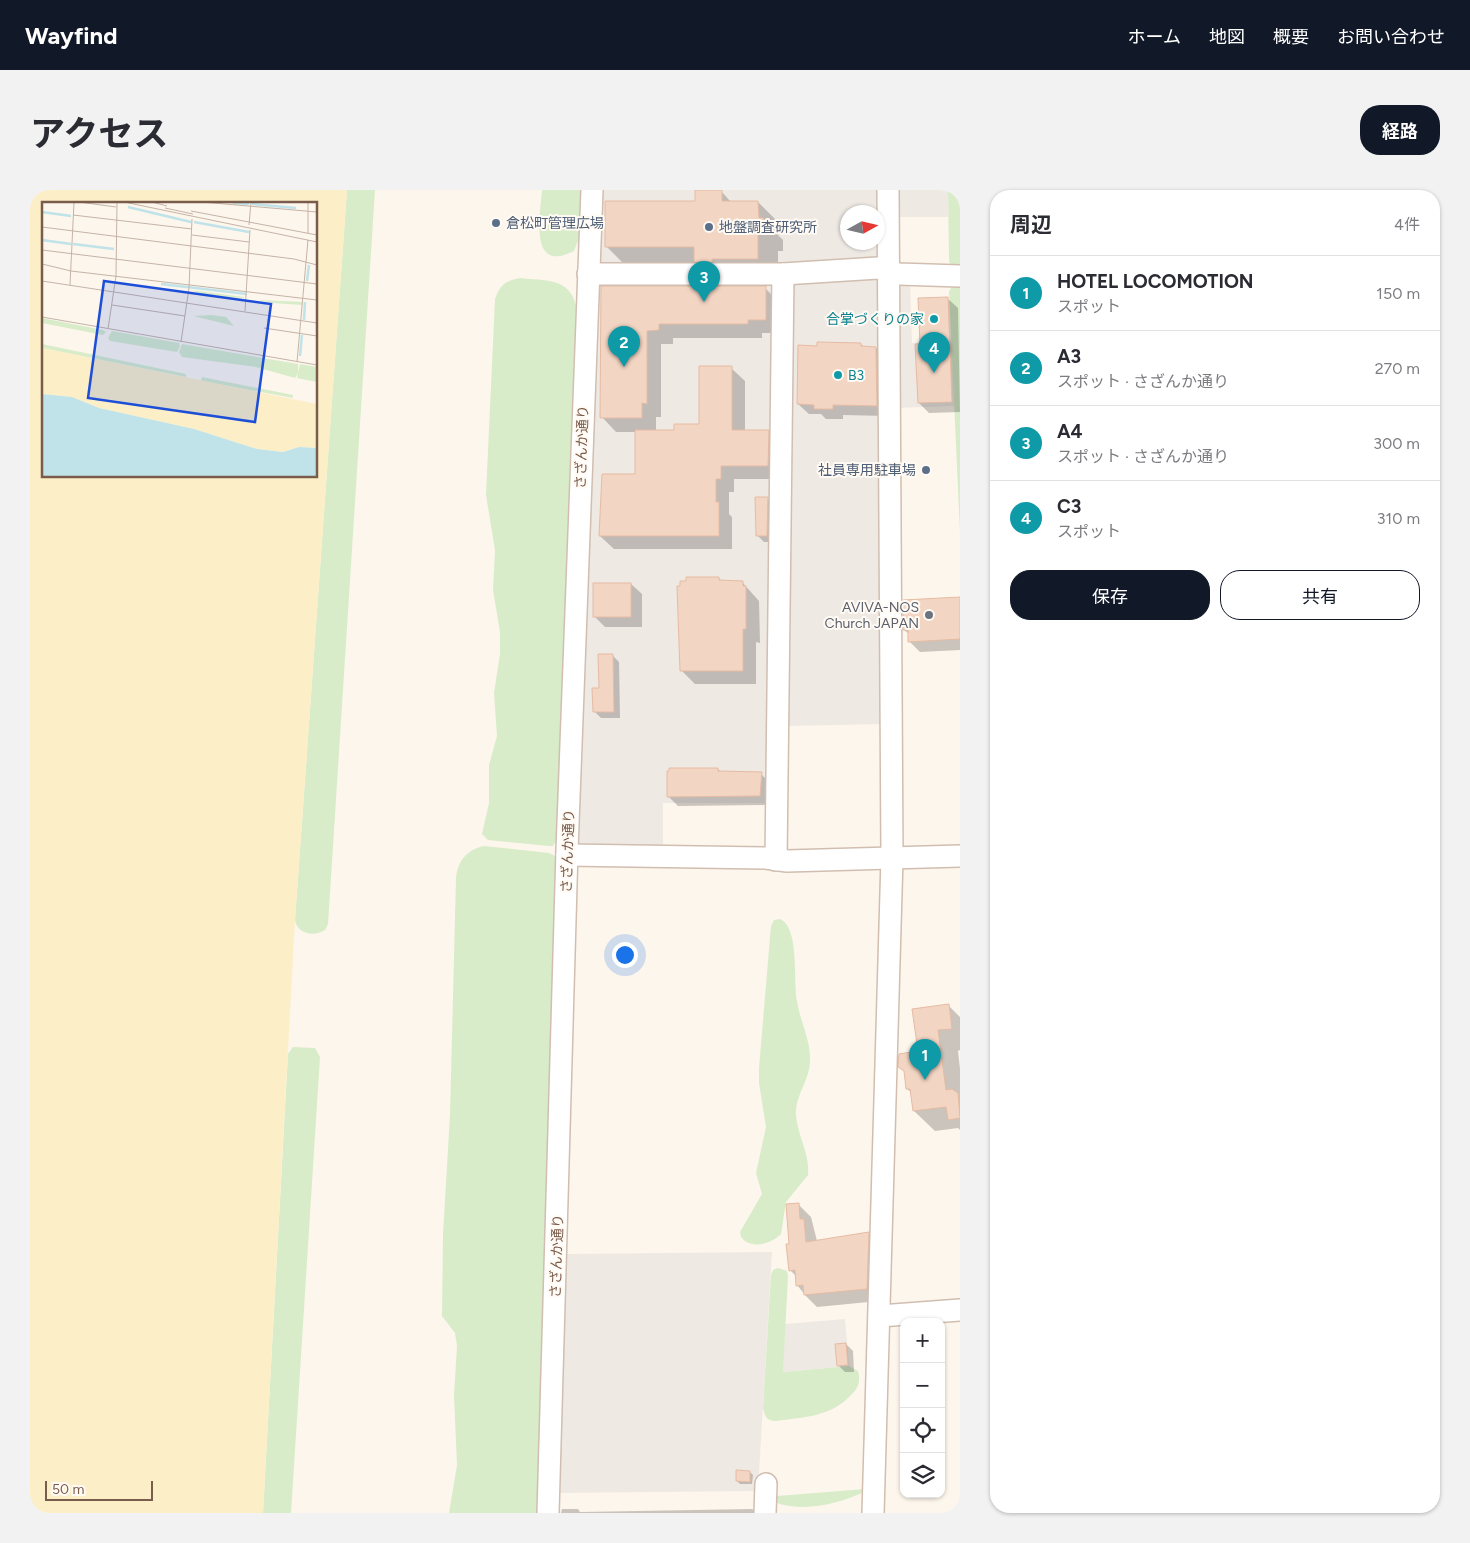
<!DOCTYPE html>
<html lang="ja">
<head>
<meta charset="utf-8">
<style>
	body { margin:0; font-family:Figtree,"Noto Sans JP",sans-serif; background:#f2f2f3; color:#2b2b33 }
	.controls { position:absolute; right:15px; bottom:15px; display:grid; overflow:hidden; border-radius:10px; box-shadow:0 1px 4px #0004 }
	.controls button { width:45px; height:45px; display:grid; place-items:center; padding:0; border:0; border-bottom:1px solid #e1e1e2; background:#fff; color:#2b2b33; font:25px sans-serif }
	.compass { position:absolute; left:810px; top:15px; width:45px; height:45px; border-radius:50%; background:#fff; box-shadow:0 1px 4px #0004; rotate:82deg }
	.scale { position:absolute; left:15px; bottom:12px; width:108px; box-sizing:border-box; padding-left:5px; border:2px solid #7a5c4d; border-top:0; font-size:14px; line-height:18px; white-space:nowrap; color:#7a5c4d; -webkit-text-stroke:4px #fffaf3; paint-order:stroke }
	.you { position:absolute; left:594px; top:764px; width:18px; height:18px; margin:-12px; border:4px solid #fff; border-radius:50%; background:#1a73e8; box-shadow:0 0 0 8px #1a73e833 }
	.badge { display:grid; place-items:center; width:32px; height:32px; border-radius:50%; background:#111827; color:#fff; font-size:16px; font-weight:700 }
	.pin { position:absolute; translate:-50% -41px; filter:drop-shadow(0 1px 2px #0008) }
	.pin::after { content:''; position:absolute; top:26px; width:18px; height:15px; background:inherit; clip-path:polygon(0 0,100% 0,50% 100%) }
	.list { margin:0; padding:0; list-style:none }
	h2 { display:flex; justify-content:space-between; align-items:center; height:65px; margin:0; padding:0 20px; font-size:21px }
	h2 small { font-size:16px; font-weight:400; color:#7c7c81 }
	.list li { display:grid; grid-template-columns:32px 1fr auto; gap:15px; align-items:center; box-sizing:border-box; height:75px; padding:0 20px; border-top:1px solid #e1e1e2 }
	.list b { display:block; font-size:19px; white-space:nowrap }
	.list p { margin:0; font-size:16px; white-space:nowrap; color:#7c7c81 }
	.list em { font-size:16px; font-style:normal; color:#7c7c81 }
	.actions { display:flex; gap:10px; padding:15px 20px }
	.actions a { flex:1; padding:11px 0; border:1px solid #111827; border-radius:20px; text-align:center; font-size:18px; color:#111827 }
	.actions .main { background:#111827; color:#fff }
	.icon { flex:none; width:28px; height:28px; fill:none; stroke:currentColor; stroke-width:2; stroke-linecap:round; stroke-linejoin:round }
	.map { position:relative; flex:none; width:930px; height:1323px; overflow:hidden; border-radius:20px }
	header { display:flex; align-items:center; gap:30px; box-sizing:border-box; height:70px; padding:0 25px; background:#111827; color:#fff }
	header strong { font-size:24px }
	nav { display:flex; gap:28px; margin-inline-start:auto; font-size:18px }
	.intro { display:flex; align-items:center; justify-content:space-between; box-sizing:border-box; height:120px; padding:0 30px }
	h1 { margin:0; font-size:35px }
	.button { padding:12px 22px; border-radius:20px; background:#111827; color:#fff; font-size:18px; font-weight:700 }
	main { display:flex; gap:30px; padding:0 30px }
	aside { flex:1; background:#fff; border-radius:20px; box-shadow:0 1px 4px #0004 }
	.map>svg:first-child { display:block }
	.industrial { fill:#efe9e4; fill-rule:evenodd }
	.green { fill:#d8ecc9 }
	.sand { fill:#fcefc7; fill-rule:evenodd }
	.shadow { fill:#0003 }
	.building { fill:#f3d5c3; stroke:#e6bba3 }
	.lines { fill:none; stroke-linecap:round; stroke-linejoin:round }
	.minor-casing { stroke:#d1beb0; stroke-width:24 }
	.minor { stroke:#fff; stroke-width:21 }
	.service-dot { fill:#5c6f8a; stroke:#fffaf3; stroke-width:2 }
	.culture-dot { fill:#0f9aa8; stroke:#fffaf3; stroke-width:2 }
	.worship-dot { fill:#6b7280; stroke:#fffaf3; stroke-width:2 }
	.labels { text-anchor:middle; dominant-baseline:central; stroke-width:4; stroke-linejoin:round; paint-order:stroke }
	.service-label { font-size:14px; fill:#4e5e75; stroke:#fffaf3; text-anchor:start }
	.culture-label { font-size:14px; fill:#0d838f; stroke:#fffaf3; text-anchor:end }
	.street-label { font-size:14px; fill:#7a5c4d; stroke:#fffaf3 }
	.worship-label { font-size:14px; fill:#5b616d; stroke:#fffaf3; text-anchor:end }
	.inset-river { fill:none; stroke:#bfe3e8; stroke-width:2.5 }
	.inset-road { fill:none; stroke:#c5b3a7; stroke-width:1 }
	.view { fill:#1d4ed8; fill-opacity:0.15; stroke:#1d4ed8; stroke-width:2.5 }
	.inset-edge { fill:none; stroke:#7a5c4d; stroke-width:2.5 }
</style>
</head>
<body>
<header>
<strong>Wayfind</strong>
<nav><a>ホーム</a><a>地図</a><a>概要</a><a>お問い合わせ</a></nav>
</header>
<div class="intro"><h1>アクセス</h1><a class="button">経路</a></div>
<main>
<div class="map">
<svg width="930" height="1323" viewBox="0 0 930 1323">
	<rect width="100%" height="100%" fill="#fdf6ec"/>
	<!-- industrial -->
	<g class="industrial">
		<path d="M 570,0 L 853,0 L 848,71 L 716,79 L 567,73 ZM 818,22 L 848,22 L 848,52 L 818,52 Z"/>
		<rect x="864" y="0" width="54" height="27"/>
		<polygon points="848,86 856,534 756,536 762,95 766,91"/>
		<polygon points="572,90 744,94 739,613 633,613 633,661 546,656 566,95"/>
		<polygon points="870,92 880,93 882,153 922,151 924,216 865,218 864,97"/>
		<polygon points="742,1062 728,1301 528,1303 535,1064"/>
		<polygon points="815,1129 819,1176 752,1182 755,1134"/>
	</g>
	<!-- green -->
	<g class="green">
		<path d="M 317,0 L 345,0 L 298,734 L 295,740 C 284,747 267,744 265,730 Z"/>
		<path d="M 512,0 L 551,0 L 549,48 L 544,61 C 499,84 510,26 512,0 Z"/>
		<polygon points="918,0 930,0 930,75 920,74 919,70"/>
		<path d="M 490,88 C 514,91 540,87 546,116 L 527,649 L 523,656 L 519,656 L 458,650 L 452,644 L 459,613 L 459,575 L 467,546 L 464,503 L 470,464 L 470,442 L 463,400 L 465,360 L 456,305 L 465,109 C 470,95 475,91 490,88 Z"/>
		<polygon points="925,97 930,97 930,342 919,102 921,98"/>
		<path d="M 454,656 L 519,663 L 525,666 L 526,671 L 508,1323 L 419,1323 L 427,1275 L 424,1206 L 427,1156 L 425,1143 L 412,1126 L 413,1044 L 420,925 L 426,688 C 428,671 436,660 454,656 Z"/>
		<path d="M 750,729 C 770,737 763,793 767,811 C 770,831 781,851 780,871 C 780,890 764,907 766,926 C 768,947 780,964 778,985 L 756,1012 L 751,1044 C 741,1054 721,1060 711,1047 L 710,1042 L 732,1004 L 726,983 L 736,937 L 729,893 L 729,878 L 741,736 L 744,730 Z"/>
		<polygon points="263,857 285,858 290,867 261,1323 233,1323 258,864"/>
		<path d="M 748,1078 L 757,1081 L 758,1086 L 753,1182 L 819,1176 L 828,1181 C 831,1192 828,1199 820,1206 C 800,1227 774,1227 746,1231 C 737,1231 735,1227 733,1218 L 741,1085 L 743,1080 Z"/>
		<path d="M 835,1299 L 836,1301 C 809,1314 773,1323 744,1312 L 747,1306 Z"/>
	</g>
	<!-- sand -->
	<path class="sand" d="M 0,0 L 317,0 L 265,730 L 233,1323 L 0,1323 ZM 14,14 L 286,14 L 286,286 L 14,286 Z"/>
	<!-- shadow -->
	<g class="shadow">
		<polygon points="691,1 701,12 728,12 748,32 748,45 753,50 753,61 748,61 748,89 597,77 577,57"/>
		<polygon points="572,98 735,98 749,112 749,143 732,143 732,148 643,148 643,154 631,154 631,227 626,227 626,241 645,241 670,235 701,178 715,191 715,241 738,241 752,255 751,289 704,289 704,302 699,302 699,324 702,327 702,359 584,359 570,346 606,285 606,242 586,242 572,227"/>
		<polygon points="917,108 928,118 930,222 899,223 889,213 892,155"/>
		<polygon points="831,154 834,158 846,158 856,168 857,226 813,225 813,229 796,229 791,224 779,224 768,214 788,157"/>
		<polygon points="737,309 744,315 744,352 734,352 727,345"/>
		<polygon points="689,388 692,392 712,392 729,411 730,453 726,452 726,494 665,494 651,480"/>
		<polygon points="601,394 612,404 612,437 575,437 564,426"/>
		<polygon points="930,408 930,460 890,462 879,451 879,444 874,440"/>
		<polygon points="582,465 589,472 590,528 571,528 564,521"/>
		<polygon points="688,579 691,582 731,584 741,594 740,615 648,616 638,606 640,582"/>
		<polygon points="918,815 930,827 930,860 928,861 930,879 930,940 928,938 905,941 884,921 882,903 877,899 889,862"/>
		<polygon points="768,1014 781,1027 787,1051 838,1044 851,1056 849,1111 787,1117 775,1105 767,1095 767,1087 761,1081 760,1055"/>
		<polygon points="816,1154 823,1161 824,1182 815,1182 808,1175"/>
		<polygon points="720,1282 723,1285 722,1294 710,1294 707,1291"/>
		<polygon points="532,1319 548,1319 550,1322 722,1319 727,1323 531,1323"/>
	</g>
	<!-- building -->
	<g class="building">
		<polygon points="665,0 692,0 692,11 728,11 729,28 734,28 733,41 728,41 728,69 682,69 682,72 664,72 664,57 575,57 575,11 665,11"/>
		<polygon points="571,96 736,96 736,130 718,130 718,134 629,134 629,140 617,141 617,214 612,213 612,228 570,228"/>
		<polygon points="918,107 922,212 888,213 885,154 890,154 888,108"/>
		<polygon points="787,152 831,153 831,156 846,157 847,216 803,215 803,219 784,219 784,215 767,214 768,155 787,156"/>
		<polygon points="669,176 702,176 702,240 739,240 738,276 691,276 691,289 686,289 686,312 689,312 689,346 569,346 572,284 605,284 605,240 644,240 644,234 669,234"/>
		<polygon points="725,307 738,307 737,346 726,346"/>
		<polygon points="656,387 689,387 689,390 713,391 713,396 716,396 716,439 713,439 713,481 650,481 647,396 650,396 650,391 656,391"/>
		<rect x="563" y="393" width="38" height="34"/>
		<polygon points="930,407 930,449 878,452 878,440 873,440 873,410"/>
		<polygon points="568,464 583,464 584,522 563,522 562,498 569,498"/>
		<polygon points="639,578 688,578 688,581 732,582 730,606 637,607 637,581 639,581"/>
		<polygon points="919,814 922,839 908,840 916,900 922,899 928,903 930,928 918,930 916,917 883,921 880,899 876,899 874,881 868,877 869,864 888,861 882,819"/>
		<polygon points="769,1013 770,1029 774,1029 776,1052 839,1042 837,1099 774,1105 773,1095 766,1096 765,1080 759,1081 756,1054 759,1054 756,1014"/>
		<polygon points="816,1153 818,1175 807,1176 805,1154"/>
		<polygon points="706,1280 720,1281 720,1292 706,1291"/>
	</g>
	<g class="lines">
		<!-- minor casing -->
		<g class="minor-casing">
			<g id="minor">
				<polyline points="558,84 753,84 848,78 869,84 930,86"/>
				<polyline points="537,665 736,668 757,671 930,666"/>
				<polyline points="746,670 753,84"/>
				<polyline points="850,1126 930,1120"/>
				<polyline points="518,1323 537,660 562,0"/>
				<polyline points="735,1323 736,1294"/>
				<polyline points="843,1323 862,668 858,0"/>
			</g>
		</g>
		<!-- minor -->
		<use href="#minor" class="minor"/>
	</g>
	<!-- markers -->
	<g class="service-dot">
		<circle cx="466" cy="33" r="5"/>
		<circle cx="679" cy="37" r="5"/>
		<circle cx="896" cy="280" r="5"/>
	</g>
	<g class="culture-dot">
		<circle cx="904" cy="129" r="5"/>
		<circle cx="808" cy="185" r="5"/>
	</g>
	<circle class="worship-dot" cx="899" cy="425" r="5"/>
	<g class="labels">
		<!-- service labels -->
		<g class="service-label">
			<text x="476" y="33">倉松町管理広場</text>
			<text x="689" y="37">地盤調査研究所</text>
			<text x="886" y="280" text-anchor="end">社員専用駐車場</text>
		</g>
		<!-- culture labels -->
		<g class="culture-label">
			<text x="894" y="129">合掌づくりの家</text>
			<text x="818" y="185" text-anchor="start">B3</text>
		</g>
		<!-- street labels -->
		<g class="street-label">
			<text transform="translate(552 257) rotate(-88)">さざんか通り</text>
			<text transform="translate(538 661) rotate(-88)">さざんか通り</text>
			<text transform="translate(527 1066) rotate(-88)">さざんか通り</text>
		</g>
		<!-- worship labels -->
		<g class="worship-label">
			<text x="889" y="417">AVIVA-NOS<tspan x="889" dy="16">Church JAPAN</tspan></text>
		</g>
	</g>
	<!-- overview -->
	<g transform="translate(12 12)">
		<rect width="275" height="275" fill="#fdf6ec"/>
		<path d="M 148,88 L 202,95 L 202,96 L 166,94 ZM 205,96 L 216,98 L 260,100 L 260,103 L 231,101 ZM 169,113 L 184,115 L 192,124 L 151,114 ZM 0,116 L 61,128 L 64,130 L 61,133 L 0,121 ZM 70,129 L 137,141 L 138,144 L 135,150 L 68,139 L 66,136 ZM 0,142 L 144,172 L 144,175 L 0,146 ZM 140,142 L 256,162 L 256,171 L 253,176 L 214,165 L 140,155 L 137,150 ZM 258,162 L 275,165 L 275,180 L 255,176 ZM 160,175 L 251,193 L 251,196 L 159,179 Z" fill="#d8ecc9"/>
		<path d="M 0,146 L 275,202 L 275,246 L 257,245 L 241,250 L 215,247 L 152,227 L 57,206 L 30,195 L 0,192 Z" fill="#fcefc7"/>
		<path d="M 0,192 L 30,195 L 57,206 L 152,227 L 215,247 L 241,250 L 257,245 L 275,246 L 275,275 L 0,275 Z" fill="#bfe3e8"/>
		<path class="inset-river" d="M 191,1 L 207,2M 210,2 L 254,6M 86,5 L 149,20M 0,10 L 29,14M 152,20 L 207,30M 0,38 L 29,42M 31,42 L 72,47M 265,79 L 267,63M 119,82 L 205,92M 262,118 L 263,100M 258,154 L 260,133"/>
		<path class="inset-road" d="M 37,0 L 74,5M 82,0 L 275,40M 110,0 L 125,4M 160,0 L 275,10M 123,6 L 151,12M 149,9 L 275,33M 31,13 L 150,27M 207,23 L 209,0M 0,25 L 252,57 L 275,63M 266,31 L 266,0M 150,33 L 207,40M 0,48 L 275,82M 0,62 L 29,69 L 275,98M 0,79 L 275,121M 28,83 L 32,0M 70,103 L 143,114M 203,109 L 208,28M 0,115 L 275,163M 222,126 L 275,134M 66,127 L 74,74 L 75,0M 139,140 L 147,86 L 150,17M 255,160 L 266,38"/>
		<path class="view" d="M 62,79 L 229,102 L 213,220 L 46,196 Z"/>
		<rect width="275" height="275" class="inset-edge"/>
	</g>
</svg>
<div class="controls">
<button>+</button>
<button>−</button>
<button><svg class="icon" aria-label="locate" viewBox="0 0 24 24"><circle cx="12" cy="12" r="6"/><path d="M12 2v4M12 18v4M2 12h4M18 12h4"/></svg></button>
<button><svg class="icon" aria-label="layers" viewBox="0 0 24 24"><path d="M12 4l9 5-9 5-9-5zM3 14l9 5 9-5"/></svg></button>
</div>
<svg class="compass" viewBox="-18 -18 36 36"><path d="M0-13l5 13h-10z" fill="#e53935"/><path d="M0 13l5-13h-10z" fill="#7c7c81"/></svg>
<div class="scale">50 m</div>
<div class="you"></div>
<div class="pin badge" style="left:895px;top:890px;background:#0f9aa8">1</div>
<div class="pin badge" style="left:594px;top:177px;background:#0f9aa8">2</div>
<div class="pin badge" style="left:674px;top:112px;background:#0f9aa8">3</div>
<div class="pin badge" style="left:904px;top:183px;background:#0f9aa8">4</div>
</div>
<aside>
<h2>周辺<small>4件</small></h2>
<ul class="list">
<li><span class="badge" style="background:#0f9aa8">1</span><div><b>HOTEL LOCOMOTION</b><p>スポット</p></div><em>150 m</em></li>
<li><span class="badge" style="background:#0f9aa8">2</span><div><b>A3</b><p>スポット · さざんか通り</p></div><em>270 m</em></li>
<li><span class="badge" style="background:#0f9aa8">3</span><div><b>A4</b><p>スポット · さざんか通り</p></div><em>300 m</em></li>
<li><span class="badge" style="background:#0f9aa8">4</span><div><b>C3</b><p>スポット</p></div><em>310 m</em></li>
</ul>
<div class="actions"><a class="main">保存</a><a>共有</a></div>
</aside>
</main>
</body>
</html>
